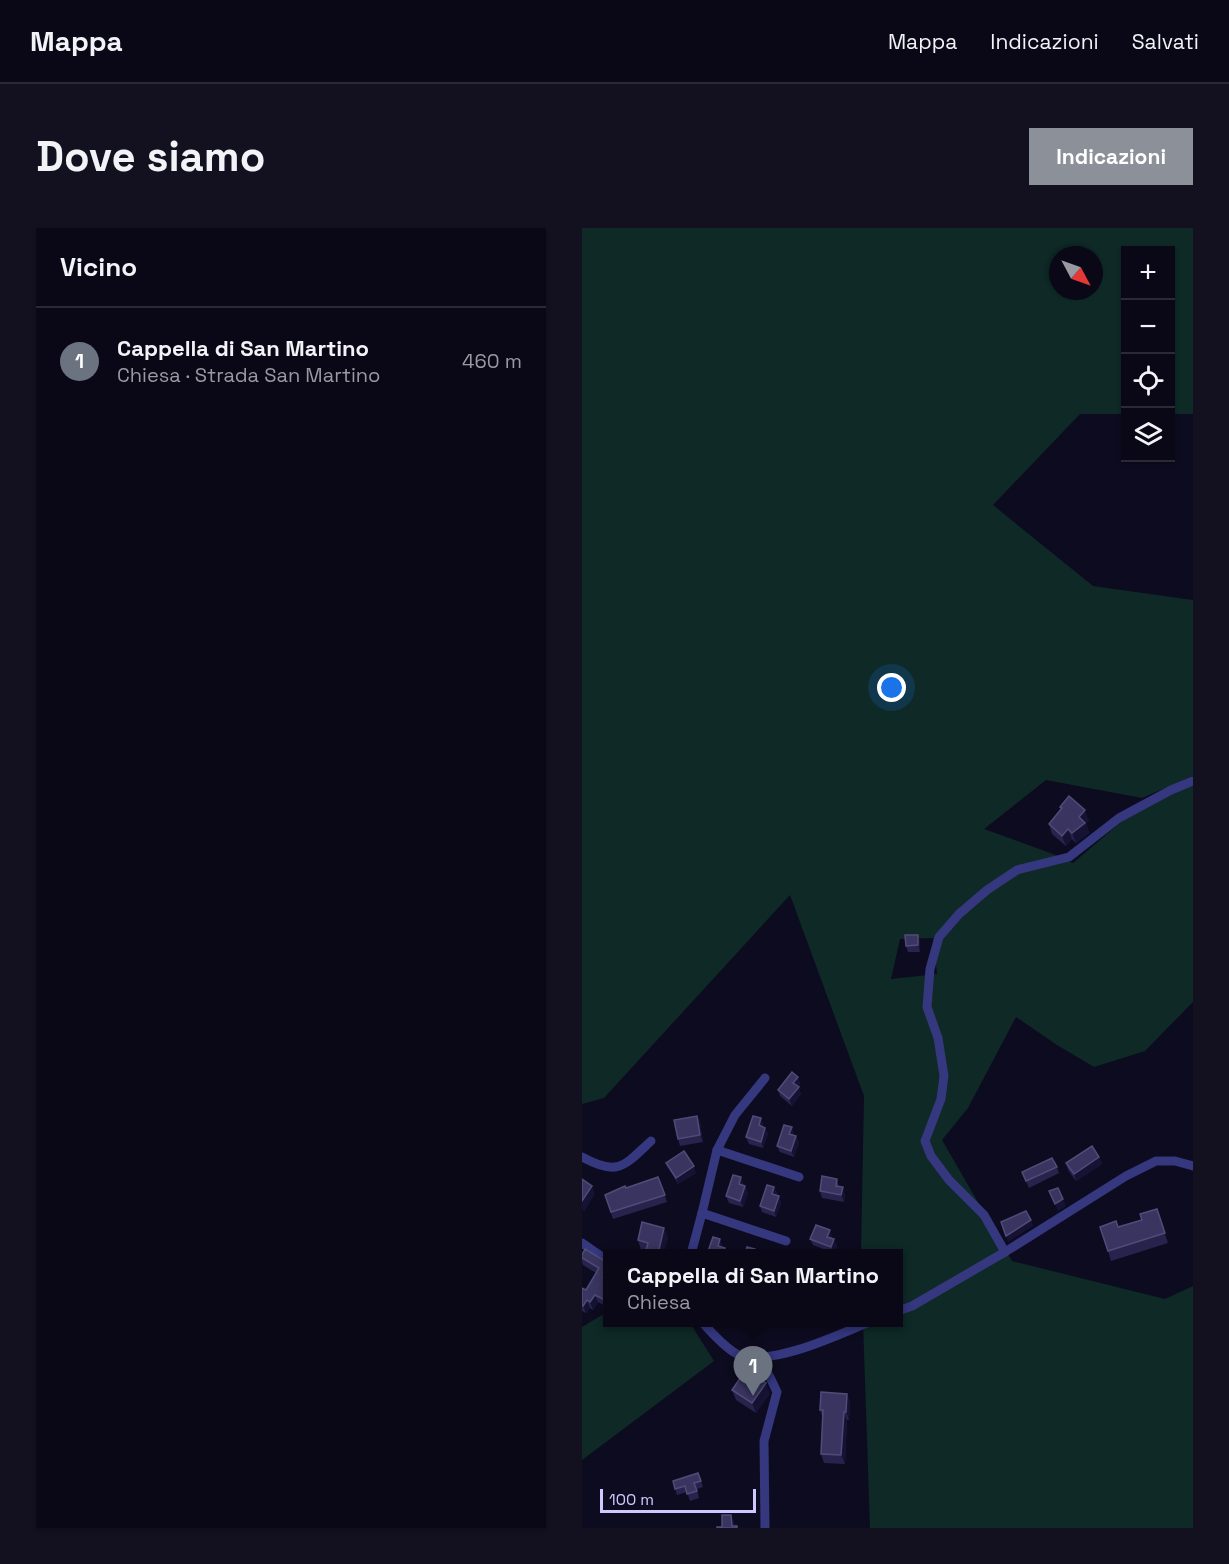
<!DOCTYPE html>
<html lang="it">
<head>
<meta charset="utf-8">
<style>
	body { margin:0; font-family:"Space Grotesk",sans-serif; background:#131120; color:#f1f3f6 }
	.controls { position:absolute; right:18px; top:18px; display:grid; overflow:hidden; border-radius:0px; box-shadow:0 2px 4px #0004 }
	.controls button { width:54px; height:54px; display:grid; place-items:center; padding:0; border:0; border-bottom:2px solid #2a2936; background:#0a0817; color:#f1f3f6; font:30px sans-serif }
	.compass { position:absolute; left:467px; top:18px; width:54px; height:54px; border-radius:50%; background:#0a0817; box-shadow:0 2px 4px #0004; rotate:131deg }
	.scale { position:absolute; left:18px; bottom:15px; width:156px; box-sizing:border-box; padding-left:6px; border:3px solid #cbc9ff; border-top:0; font-size:16px; line-height:21px; white-space:nowrap; color:#cbc9ff; -webkit-text-stroke:4px #0d0b1f; paint-order:stroke }
	.you { position:absolute; left:310px; top:460px; width:21px; height:21px; margin:-15px; border:4px solid #fff; border-radius:50%; background:#1a73e8; box-shadow:0 0 0 9px #1a73e833 }
	.badge { display:grid; place-items:center; width:39px; height:39px; border-radius:50%; background:#8c9099; color:#fff; font-size:20px; font-weight:700 }
	.pin { position:absolute; translate:-50% -50px; filter:drop-shadow(0 2px 3px #0008) }
	.pin::after { content:''; position:absolute; top:32px; width:21px; height:18px; background:inherit; clip-path:polygon(0 0,100% 0,50% 100%) }
	.popup { position:absolute; left:21px; top:1021px; width:300px; height:78px; box-sizing:border-box; display:grid; place-content:center; border-radius:0px; background:#0a0817; filter:drop-shadow(0 2px 4px #0005); font-size:20px; white-space:nowrap; color:#999aa1 }
	.popup b { font-size:22px; color:#f1f3f6 }
	.popup::after { content:''; position:absolute; left:50%; top:100%; margin-left:-12px; border:12px solid transparent; border-top-color:#0a0817 }
	.list { margin:0; padding:0; list-style:none }
	h2 { display:flex; justify-content:space-between; align-items:center; height:78px; margin:0; padding:0 24px; font-size:26px }
	h2 small { font-size:20px; font-weight:400; color:#999aa1 }
	.list li { display:grid; grid-template-columns:39px 1fr auto; gap:18px; align-items:center; box-sizing:border-box; height:108px; padding:0 24px; border-top:2px solid #2a2936 }
	.list b { display:block; font-size:22px; white-space:nowrap }
	.list p { margin:0; font-size:20px; white-space:nowrap; color:#999aa1 }
	.list em { font-size:20px; font-style:normal; color:#999aa1 }
	.icon { flex:none; width:33px; height:33px; fill:none; stroke:currentColor; stroke-width:2; stroke-linecap:round; stroke-linejoin:round }
	.map { position:relative; flex:none; width:611px; height:1300px; overflow:hidden; border-radius:0px }
	header { display:flex; align-items:center; gap:36px; box-sizing:border-box; height:84px; padding:0 30px; background:#0a0817; border-bottom:2px solid #2a2936 }
	header strong { font-size:28px }
	nav { display:flex; gap:33px; margin-inline-start:auto; font-size:21px }
	.intro { display:flex; align-items:center; justify-content:space-between; box-sizing:border-box; height:144px; padding:0 36px }
	h1 { margin:0; font-size:42px }
	.button { padding:15px 27px; border-radius:0px; background:#8c9099; color:#fff; font-size:21px; font-weight:700 }
	main { display:flex; gap:36px; padding:0 36px }
	aside { flex:1; background:#0a0817; border-radius:0px; box-shadow:0 2px 4px #0004 }
	.map>svg:first-child { display:block }
	.green { fill:#0e2926; fill-rule:evenodd }
	.lines { fill:none; stroke-linecap:round; stroke-linejoin:round }
	.minor { stroke:#35377f; stroke-width:9 }
	.wall { fill:#28234d }
	.shaded-wall { fill:#161233 }
	.building { fill:#3a3560; stroke:#504c79; stroke-width:1.5 }
</style>
</head>
<body>
<header>
<strong>Mappa</strong>
<nav><a>Mappa</a><a>Indicazioni</a><a>Salvati</a></nav>
</header>
<div class="intro"><h1>Dove siamo</h1><a class="button">Indicazioni</a></div>
<main>
<aside>
<h2>Vicino<small></small></h2>
<ul class="list">
<li><span class="badge" style="background:#6b7280">1</span><div><b>Cappella di San Martino</b><p>Chiesa · Strada San Martino</p></div><em>460 m</em></li>
</ul>
</aside>
<div class="map">
<svg width="611" height="1300" viewBox="0 0 611 1300">
	<rect width="100%" height="100%" fill="#0d0b1f"/>
	<!-- green -->
	<g class="green">
		<path d="M 0,0 L 611,0 L 611,186 L 589,186 L 588,22 L 544,22 L 543,186 L 498,186 L 411,277 L 511,358 L 611,372 L 611,548 L 560,570 L 464,552 L 402,601 L 471,626 L 491,635 L 539,594 L 585,567 L 611,556 L 611,774 L 563,823 L 512,839 L 475,817 L 434,789 L 386,880 L 360,912 L 430,1033 L 583,1071 L 611,1058 L 611,1300 L 288,1300 L 281,1095 L 316,1094 L 316,1026 L 279,1025 L 282,868 L 208,667 L 22,870 L 0,876 ZM 476,27 L 512,27 L 512,63 L 476,63 ZM 351,710 L 355,746 L 309,751 L 318,711 Z"/>
		<polygon points="25,1084 26,1094 108,1095 132,1133 0,1232 0,1099"/>
	</g>
	<g class="lines">
		<!-- minor -->
		<g class="minor">
			<polyline points="135,922 217,949"/>
			<path d="M 0,929 C 36,949 42,938 69,913"/>
			<polyline points="120,985 135,922 153,887 183,850"/>
			<polyline points="0,1015 26,1033"/>
			<polyline points="423,1024 402,987 367,952 349,928 343,913 359,871 362,848 356,810 345,779 348,741 357,709 377,686 405,662 435,642 487,629 537,590 589,562 611,553"/>
			<polyline points="109,1026 120,985 204,1013"/>
			<polyline points="316,1083 330,1078 423,1024 544,948 574,933 593,933 611,938"/>
			<path d="M 120,1094 C 128,1103 145,1121 155,1126 C 186,1140 256,1107 287,1094"/>
			<polyline points="182,1130 183,1139 195,1164 182,1213 183,1300"/>
		</g>
	</g>
	<!-- wall -->
	<g class="wall">
		<polygon points="478,579 507,592 504,595 507,605 494,615 490,611 484,618 470,606 467,596 479,582"/>
		<polygon points="336,707 338,714 338,724 326,724 324,718"/>
		<polygon points="216,849 218,856 216,859 219,866 210,878 198,868 196,862"/>
		<polygon points="115,888 118,894 121,914 98,918 96,911"/>
		<polygon points="179,890 181,897 181,899 183,900 186,906 181,920 167,916 164,909"/>
		<polygon points="212,906 212,908 214,908 217,915 212,929 198,924 195,918"/>
		<polygon points="517,929 520,936 494,953 486,942 484,935"/>
		<polygon points="84,935 114,945 96,956 87,941"/>
		<polygon points="475,939 477,945 447,960 440,944"/>
		<polygon points="76,949 85,974 31,991 23,967"/>
		<polygon points="159,949 161,956 161,958 163,958 166,965 161,979 147,975 144,968"/>
		<polygon points="255,951 257,959 263,966 262,974 240,970 238,963"/>
		<polygon points="192,959 195,966 194,968 197,968 199,975 194,989 180,984 178,978"/>
		<polygon points="575,981 586,1015 529,1033 526,1023 536,999 560,992"/>
		<polygon points="82,1000 86,1010 64,1023 59,1022 56,1012"/>
		<polygon points="250,1009 250,1010 255,1018 252,1025 231,1017 228,1011"/>
		<polygon points="0,1027 26,1035 26,1075 23,1078 16,1074 11,1082 8,1080 4,1085 0,1083 0,1060 4,1062 14,1045 1,1037 0,1034"/>
		<polygon points="150,1162 188,1165 174,1185 154,1172"/>
		<polygon points="265,1166 268,1174 267,1192 265,1192 263,1236 242,1235 239,1226 241,1191 238,1182"/>
		<polygon points="116,1245 121,1259 115,1261 117,1270 108,1273 105,1264 95,1267 91,1253"/>
	</g>
	<!-- shaded-wall -->
	<g class="shaded-wall">
		<polygon points="503,582 507,592 504,595 507,605 494,615 490,605 497,589"/>
		<polygon points="486,601 490,611 484,618 480,608"/>
		<polygon points="336,707 338,714 338,724 336,717"/>
		<polygon points="216,849 218,856 214,862 211,855"/>
		<polygon points="217,859 219,866 210,878 207,871"/>
		<polygon points="115,888 118,894 121,914 118,907"/>
		<polygon points="179,890 181,897 179,904 177,897"/>
		<polygon points="210,899 212,906 210,913 207,906"/>
		<polygon points="183,900 186,906 181,920 179,914"/>
		<polygon points="214,908 217,915 212,929 209,923"/>
		<polygon points="517,929 520,936 494,953 492,946"/>
		<polygon points="112,938 114,945 96,956 94,950"/>
		<polygon points="159,949 161,956 159,963 157,956"/>
		<polygon points="10,958 13,966 2,984 0,980 0,973"/>
		<polygon points="163,958 166,965 161,979 158,973"/>
		<polygon points="192,959 195,966 192,973 190,966"/>
		<polygon points="261,959 263,966 262,974 259,967"/>
		<polygon points="197,968 199,975 194,989 192,983"/>
		<polygon points="481,971 484,978 476,983 473,976"/>
		<polygon points="449,992 451,998 426,1014 424,1008"/>
		<polygon points="82,1000 86,1010 82,1026 76,1026"/>
		<polygon points="248,1002 250,1009 248,1015 245,1009"/>
		<polygon points="138,1011 141,1018 139,1025 136,1018"/>
		<polygon points="252,1011 255,1018 252,1025 249,1019"/>
		<polygon points="26,1043 26,1054 21,1049"/>
		<polygon points="26,1064 26,1075 23,1078 21,1071"/>
		<polygon points="13,1067 16,1074 11,1082 8,1074"/>
		<polygon points="5,1072 8,1080 4,1085 1,1078"/>
		<polygon points="184,1155 188,1165 174,1185 170,1175"/>
		<polygon points="265,1166 268,1174 267,1192 264,1184"/>
		<polygon points="262,1184 265,1192 263,1236 259,1227"/>
		<polygon points="149,1287 153,1296 153,1300 150,1298"/>
	</g>
	<!-- building -->
	<g class="building">
		<polygon points="487,568 503,582 497,589 503,595 490,605 486,601 480,608 467,596 480,580 478,579"/>
		<polygon points="323,707 336,707 336,717 324,718"/>
		<polygon points="210,844 216,849 211,855 217,859 207,871 196,862"/>
		<polygon points="115,888 118,907 96,911 92,892"/>
		<polygon points="171,888 179,890 177,897 183,900 179,914 164,909"/>
		<polygon points="202,897 210,899 207,906 214,908 209,923 195,918"/>
		<polygon points="510,918 517,929 492,946 484,935"/>
		<polygon points="102,923 112,938 94,950 84,935"/>
		<polygon points="470,930 475,939 444,953 440,944"/>
		<polygon points="151,947 159,949 157,956 163,958 158,973 144,968"/>
		<polygon points="240,948 255,951 254,958 261,959 259,967 238,963"/>
		<polygon points="76,949 83,967 29,984 23,967 43,958 44,960"/>
		<polygon points="0,951 10,958 0,973"/>
		<polygon points="185,957 192,959 190,966 197,968 192,983 178,978"/>
		<polygon points="476,960 481,971 473,976 467,963"/>
		<polygon points="575,981 583,1005 526,1023 518,999 534,993 536,999 560,992 558,986"/>
		<polygon points="444,983 449,992 424,1008 419,994"/>
		<polygon points="60,994 82,1000 76,1026 63,1026 66,1015 56,1012"/>
		<polygon points="234,997 248,1002 245,1009 252,1011 249,1019 228,1011"/>
		<polygon points="131,1009 138,1011 136,1018 143,1020 141,1026 125,1026"/>
		<polygon points="165,1019 173,1021 172,1026 163,1026"/>
		<polygon points="3,1021 26,1035 26,1043 21,1049 26,1052 26,1064 21,1071 13,1067 8,1074 5,1072 1,1078 0,1077 0,1060 4,1062 17,1040 0,1030 0,1027"/>
		<polygon points="165,1140 184,1155 170,1175 150,1162"/>
		<polygon points="239,1164 265,1166 264,1184 262,1184 259,1227 239,1226 241,1182 238,1182"/>
		<polygon points="116,1245 119,1253 112,1255 115,1263 105,1266 103,1258 93,1261 91,1253"/>
		<polygon points="140,1287 149,1287 150,1298 155,1298 155,1300 135,1300 135,1299 140,1299"/>
	</g>
</svg>
<div class="controls">
<button>+</button>
<button>−</button>
<button><svg class="icon" aria-label="locate" viewBox="0 0 24 24"><circle cx="12" cy="12" r="6"/><path d="M12 2v4M12 18v4M2 12h4M18 12h4"/></svg></button>
<button><svg class="icon" aria-label="layers" viewBox="0 0 24 24"><path d="M12 4l9 5-9 5-9-5zM3 14l9 5 9-5"/></svg></button>
</div>
<svg class="compass" viewBox="-18 -18 36 36"><path d="M0-13l5 13h-10z" fill="#e53935"/><path d="M0 13l5-13h-10z" fill="#999aa1"/></svg>
<div class="scale">100 m</div>
<div class="you"></div>
<div class="pin badge" style="left:171px;top:1168px;background:#6b7280">1</div>
<div class="popup"><b>Cappella di San Martino</b>Chiesa</div>
</div>
</main>
</body>
</html>
